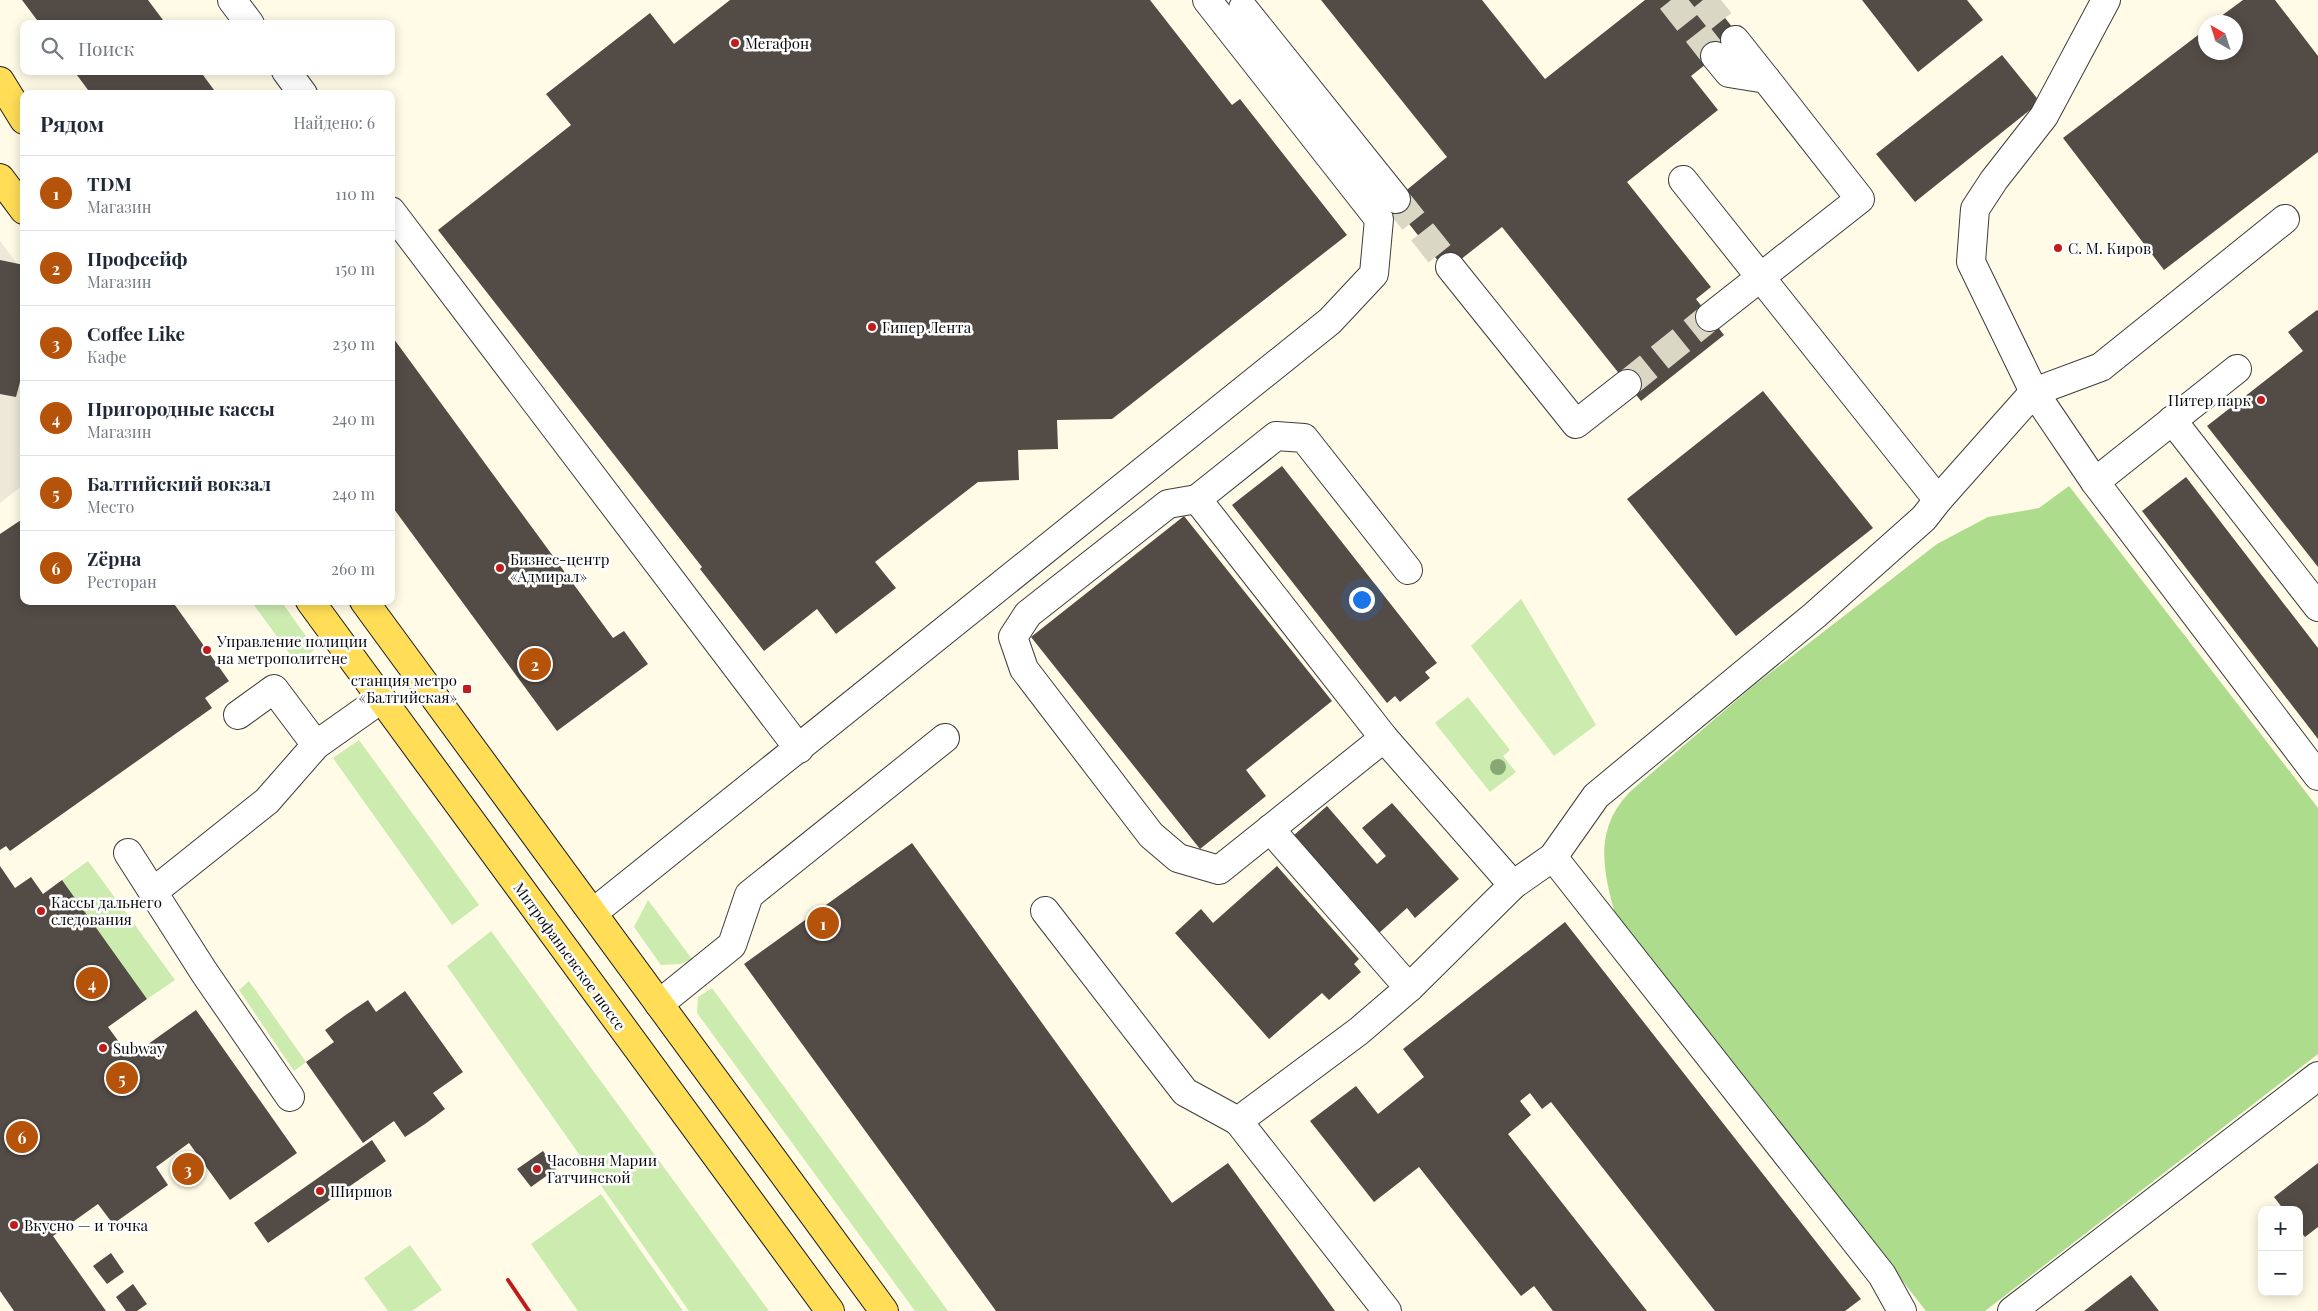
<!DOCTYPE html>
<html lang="ru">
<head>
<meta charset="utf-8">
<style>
	body { margin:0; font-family:"Playfair Display",serif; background:#f6f6f7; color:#1f2937 }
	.controls { position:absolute; right:15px; bottom:15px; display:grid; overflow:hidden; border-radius:10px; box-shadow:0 2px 12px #0003 }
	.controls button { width:45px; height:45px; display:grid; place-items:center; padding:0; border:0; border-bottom:1px solid #e0e1e3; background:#fff; color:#1f2937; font:25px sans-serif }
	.compass { position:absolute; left:2198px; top:15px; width:45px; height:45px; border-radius:50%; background:#fff; box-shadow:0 2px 12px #0003; rotate:321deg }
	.you { position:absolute; left:1361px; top:599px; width:18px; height:18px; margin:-12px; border:4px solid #fff; border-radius:50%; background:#1a73e8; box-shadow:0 0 0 8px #1a73e833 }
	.badge { display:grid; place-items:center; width:32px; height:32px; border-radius:50%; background:#b45309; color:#fff; font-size:16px; font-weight:700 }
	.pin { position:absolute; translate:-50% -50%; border:2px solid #fff; box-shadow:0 1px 5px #0006 }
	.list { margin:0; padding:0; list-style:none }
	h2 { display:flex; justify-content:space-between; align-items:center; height:65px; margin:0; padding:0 20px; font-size:21px }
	h2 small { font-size:16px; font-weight:400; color:#747a83 }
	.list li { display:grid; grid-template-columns:32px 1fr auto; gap:15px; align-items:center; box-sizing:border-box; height:75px; padding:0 20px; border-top:1px solid #e0e1e3 }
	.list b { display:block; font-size:19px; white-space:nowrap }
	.list p { margin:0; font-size:16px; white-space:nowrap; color:#747a83 }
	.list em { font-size:16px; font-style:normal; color:#747a83 }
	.icon { flex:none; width:28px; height:28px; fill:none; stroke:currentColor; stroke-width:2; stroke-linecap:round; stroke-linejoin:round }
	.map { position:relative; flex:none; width:2318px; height:1311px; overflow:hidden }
	.search { position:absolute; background:#fff; box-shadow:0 2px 12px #0003; left:20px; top:20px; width:375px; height:55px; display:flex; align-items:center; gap:12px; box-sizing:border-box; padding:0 18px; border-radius:10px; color:#747a83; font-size:19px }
	.panel { position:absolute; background:#fff; box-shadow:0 2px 12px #0003; left:20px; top:90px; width:375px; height:515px; border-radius:10px }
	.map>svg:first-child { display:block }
	.green { fill:#cbebaf }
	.forest { fill:#addc8d }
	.plaza { fill:#ede8d7 }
	.building { fill:#534b46 }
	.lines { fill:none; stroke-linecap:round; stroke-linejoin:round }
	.minor-tunnel { stroke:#dad7c5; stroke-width:28; stroke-dasharray:28 14; stroke-linecap:butt }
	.minor-casing { stroke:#3d3d3d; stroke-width:30 }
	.major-casing { stroke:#1b1b1b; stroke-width:30 }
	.minor { stroke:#fff; stroke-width:28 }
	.major { stroke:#ffdd56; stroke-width:28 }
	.rail { stroke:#c11b1b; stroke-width:4 }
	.tree { fill:#87a875 }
	.poi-dot { fill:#c11b1b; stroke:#fff; stroke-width:2 }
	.labels { text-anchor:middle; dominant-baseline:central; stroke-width:5; stroke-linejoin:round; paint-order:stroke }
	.poi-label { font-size:15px; fill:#0a0a0a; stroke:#fff; text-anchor:start }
	.street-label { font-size:15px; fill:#0a0a0a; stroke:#fff }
</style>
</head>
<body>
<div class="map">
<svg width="2318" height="1311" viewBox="0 0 2318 1311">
	<rect width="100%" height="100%" fill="#fffbe6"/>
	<!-- green -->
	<g class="green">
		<polygon points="1521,599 1596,725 1554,756 1471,646"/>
		<polygon points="251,601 281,601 315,649 297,664"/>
		<polygon points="1468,697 1510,750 1503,756 1516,772 1490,792 1435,723"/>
		<polygon points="359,740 479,905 452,925 333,758"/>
		<polygon points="88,861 175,980 147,999 62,880"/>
		<polygon points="648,900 692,959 681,964 661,965 634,927"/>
		<polygon points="491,931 769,1311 689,1311 447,966"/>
		<polygon points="249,981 306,1062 294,1071 239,990"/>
		<polygon points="712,988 948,1311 915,1311 697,1013 698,997"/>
		<polygon points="601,1194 683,1311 578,1311 531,1244"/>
		<polygon points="410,1245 442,1290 412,1311 388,1311 364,1278"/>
	</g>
	<!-- forest -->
	<path class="forest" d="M 2069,486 L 2318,808 L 2318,1054 L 1985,1311 L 1926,1311 L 1615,914 C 1602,867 1594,826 1633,789 L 1752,687 L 1937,544 L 1988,517 L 2039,508 Z"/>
	<!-- plaza -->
	<polygon class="plaza" points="0,241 24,273 24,484 0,503"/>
	<!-- building -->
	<g class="building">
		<polygon points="22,0 148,0 166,24 40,24"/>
		<polygon points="730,0 1150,0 1232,105 1240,99 1347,235 1112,419 1057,420 1058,449 1018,450 1019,480 978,482 875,562 896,588 836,634 817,609 764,651 700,569 702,567 438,230 571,125 546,94 650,13 674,44"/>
		<polygon points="1321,0 1482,0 1545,79 1645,0 1711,0 1740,37 1691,76 1718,110 1627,182 1711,287 1696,299 1724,335 1641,401 1502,227 1446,271 1392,202 1447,157"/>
		<polygon points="1862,0 1967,0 1983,20 1918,72"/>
		<polygon points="2243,0 2275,0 2318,56 2318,152 2164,270 2063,138 2206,29 2206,52 2236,52 2236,22 2213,22"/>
		<polygon points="2002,55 2040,102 1915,202 1876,154"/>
		<polygon points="74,71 200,71 217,94 91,94"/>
		<polygon points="0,260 24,265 24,367 16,397 0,394"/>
		<polygon points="2317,310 2318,311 2318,567 2207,426 2303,351 2288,332"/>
		<polygon points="391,335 613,638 624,631 648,664 557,731 391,505"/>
		<polygon points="1763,391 1873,528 1736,636 1627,499"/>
		<polygon points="1282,466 1437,663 1425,672 1430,678 1400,702 1395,696 1387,703 1232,505"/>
		<polygon points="2186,477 2318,648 2318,739 2142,511"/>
		<polygon points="1184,516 1332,701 1246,770 1266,796 1200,849 1031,637"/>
		<polygon points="24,518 24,601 172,601 229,681 205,698 212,708 10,851 6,846 0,850 0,534"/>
		<polygon points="1392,803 1459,879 1415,918 1407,908 1379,933 1293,836 1327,806 1377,864 1386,856 1362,828"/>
		<polygon points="912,843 1172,1203 1228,1163 1335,1311 996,1311 744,964"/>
		<polygon points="0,866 15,888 31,877 43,894 62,880 147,999 108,1027 130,1057 196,1010 297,1153 230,1200 189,1143 156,1167 168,1185 113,1224 98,1204 53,1236 106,1311 14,1311 0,1291"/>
		<polygon points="1277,866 1359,959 1354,964 1361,972 1329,1000 1322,993 1269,1039 1175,933 1201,909 1213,923"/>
		<polygon points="1565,922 1861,1299 1845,1311 1715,1311 1551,1102 1542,1109 1530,1093 1520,1101 1531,1115 1508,1134 1647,1311 1553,1311 1534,1286 1521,1296 1419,1167 1374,1202 1310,1121 1356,1086 1378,1114 1424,1077 1403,1049"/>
		<polygon points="405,991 463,1072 433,1093 445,1109 425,1124 405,1137 394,1121 363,1143 306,1062 334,1042 325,1030 347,1014 368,1000 376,1012"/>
		<polygon points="372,1140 386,1161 268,1243 254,1223"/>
		<polygon points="543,1151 556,1169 531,1187 517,1169"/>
		<polygon points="193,1157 202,1169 190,1178 181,1165"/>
		<polygon points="2318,1163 2318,1227 2305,1237 2299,1230 2299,1210 2284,1210 2274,1197"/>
		<polygon points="111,1253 124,1272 107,1284 93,1266"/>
		<polygon points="2131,1275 2159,1311 2084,1311"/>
		<polygon points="133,1284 147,1304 137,1311 126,1311 116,1297"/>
	</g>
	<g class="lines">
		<!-- minor-tunnel -->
		<g class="minor-tunnel">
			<polyline points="1671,0 1715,56"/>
			<polyline points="1703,0 1735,40"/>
			<polyline points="1396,199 1450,267"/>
			<polyline points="1627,384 1710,317"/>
		</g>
		<!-- minor casing -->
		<g class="minor-casing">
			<g id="minor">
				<polyline points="232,0 250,24"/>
				<polyline points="2106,0 2044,116 1994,180 1975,209 1971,262 2034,392 2095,482 2318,776"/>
				<polyline points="1243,8 1396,199"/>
				<polyline points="1735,40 1766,79"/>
				<polyline points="286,71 303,94"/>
				<polyline points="1683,180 1938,500"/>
				<polyline points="391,211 799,749"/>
				<polyline points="1450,267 1576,424 1627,384"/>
				<polyline points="1710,317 1860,199 1766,79 1729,73 1715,56"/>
				<polyline points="2172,420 2318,607"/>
				<polyline points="2095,482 2237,369"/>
				<polyline points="1197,499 1168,504 1028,614 1013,637 1024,669 1151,835 1178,858 1219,870 1384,738 1513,885"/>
				<polyline points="238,715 274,689 316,745"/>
				<polyline points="1384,738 1197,499 1276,436 1304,438 1408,570"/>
				<polyline points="1270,829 1409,988"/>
				<polyline points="128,853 204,972 290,1097"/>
				<polyline points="1553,857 1882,1275 1902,1311"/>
				<polyline points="153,892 267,801 316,745 381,699"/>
				<polyline points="1045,911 1185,1092 1238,1121 1359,1031 1409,988 1513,885 1553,857 1596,796 1815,615 1924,518 1938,500 2034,392 2101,367 2285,219"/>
				<polyline points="594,912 1330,321 1374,274 1379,219 1207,0"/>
				<polyline points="659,1004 732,945 749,895 945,738"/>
				<polyline points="1238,1121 1387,1311"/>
				<polyline points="2012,1311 2318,1076"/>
			</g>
		</g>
		<!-- major casing -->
		<g class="major-casing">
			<g id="major">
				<polyline points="0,81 24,120"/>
				<polyline points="0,178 24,210"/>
				<polyline points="310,601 830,1311"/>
				<polyline points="364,601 884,1311"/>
			</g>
		</g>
		<!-- minor -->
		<use href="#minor" class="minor"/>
		<!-- major -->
		<use href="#major" class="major"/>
		<!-- rail -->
		<polyline class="rail" points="508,1280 529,1311"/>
	</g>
	<!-- trees -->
	<circle class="tree" cx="1498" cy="767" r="8"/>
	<!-- markers -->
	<g class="poi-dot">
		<circle cx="735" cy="43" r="5"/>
		<circle cx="2058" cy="248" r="5"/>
		<circle cx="872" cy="327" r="5"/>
		<circle cx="2261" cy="400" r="5"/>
		<circle cx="500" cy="568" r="5"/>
		<circle cx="207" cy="650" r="5"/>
		<rect x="462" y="684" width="10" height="10" rx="2.5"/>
		<circle cx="41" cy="911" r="5"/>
		<circle cx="103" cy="1048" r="5"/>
		<circle cx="537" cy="1169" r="5"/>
		<circle cx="320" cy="1191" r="5"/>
		<circle cx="14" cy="1225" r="5"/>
	</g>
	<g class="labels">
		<!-- poi labels -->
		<g class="poi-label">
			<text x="745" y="43">Мегафон</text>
			<text x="2068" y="248">С. М. Киров</text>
			<text x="882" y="327">Гипер Лента</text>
			<text x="2251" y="400" text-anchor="end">Питер парк</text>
			<text x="510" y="559">Бизнес-центр<tspan x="510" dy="17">«Адмирал»</tspan></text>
			<text x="217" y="641">Управление полиции<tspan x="217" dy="17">на метрополитене</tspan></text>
			<text x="457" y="680" text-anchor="end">станция метро<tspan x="457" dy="17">«Балтийская»</tspan></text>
			<text x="51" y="902">Кассы дальнего<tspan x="51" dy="17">следования</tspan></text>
			<text x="113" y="1048">Subway</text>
			<text x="547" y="1160">Часовня Марии<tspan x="547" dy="17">Гатчинской</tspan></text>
			<text x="330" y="1191">Ширшов</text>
			<text x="24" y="1225">Вкусно — и точка</text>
		</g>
		<!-- street labels -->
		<g class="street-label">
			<text transform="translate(570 956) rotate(54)">Митрофаньевское шоссе</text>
		</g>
	</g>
</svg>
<div class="controls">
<button>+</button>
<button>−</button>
</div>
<svg class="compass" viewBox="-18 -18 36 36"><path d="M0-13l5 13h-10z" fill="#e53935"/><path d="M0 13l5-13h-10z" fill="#747a83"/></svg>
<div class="you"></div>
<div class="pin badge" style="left:823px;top:923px">1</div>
<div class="pin badge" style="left:535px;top:664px">2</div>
<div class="pin badge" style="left:188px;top:1169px">3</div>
<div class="pin badge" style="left:92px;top:983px">4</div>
<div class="pin badge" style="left:122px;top:1078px">5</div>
<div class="pin badge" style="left:22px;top:1137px">6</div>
<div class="search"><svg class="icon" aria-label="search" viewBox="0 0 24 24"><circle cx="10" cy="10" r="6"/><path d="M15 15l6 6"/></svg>Поиск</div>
<section class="panel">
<h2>Рядом<small>Найдено: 6</small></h2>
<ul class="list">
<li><span class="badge">1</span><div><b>TDM</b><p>Магазин</p></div><em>110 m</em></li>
<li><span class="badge">2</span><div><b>Профсейф</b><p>Магазин</p></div><em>150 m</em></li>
<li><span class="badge">3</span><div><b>Coffee Like</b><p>Кафе</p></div><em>230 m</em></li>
<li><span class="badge">4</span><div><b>Пригородные кассы</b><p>Магазин</p></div><em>240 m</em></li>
<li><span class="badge">5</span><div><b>Балтийский вокзал</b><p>Место</p></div><em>240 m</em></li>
<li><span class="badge">6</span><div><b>Zёрна</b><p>Ресторан</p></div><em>260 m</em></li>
</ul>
</section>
</div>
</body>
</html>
